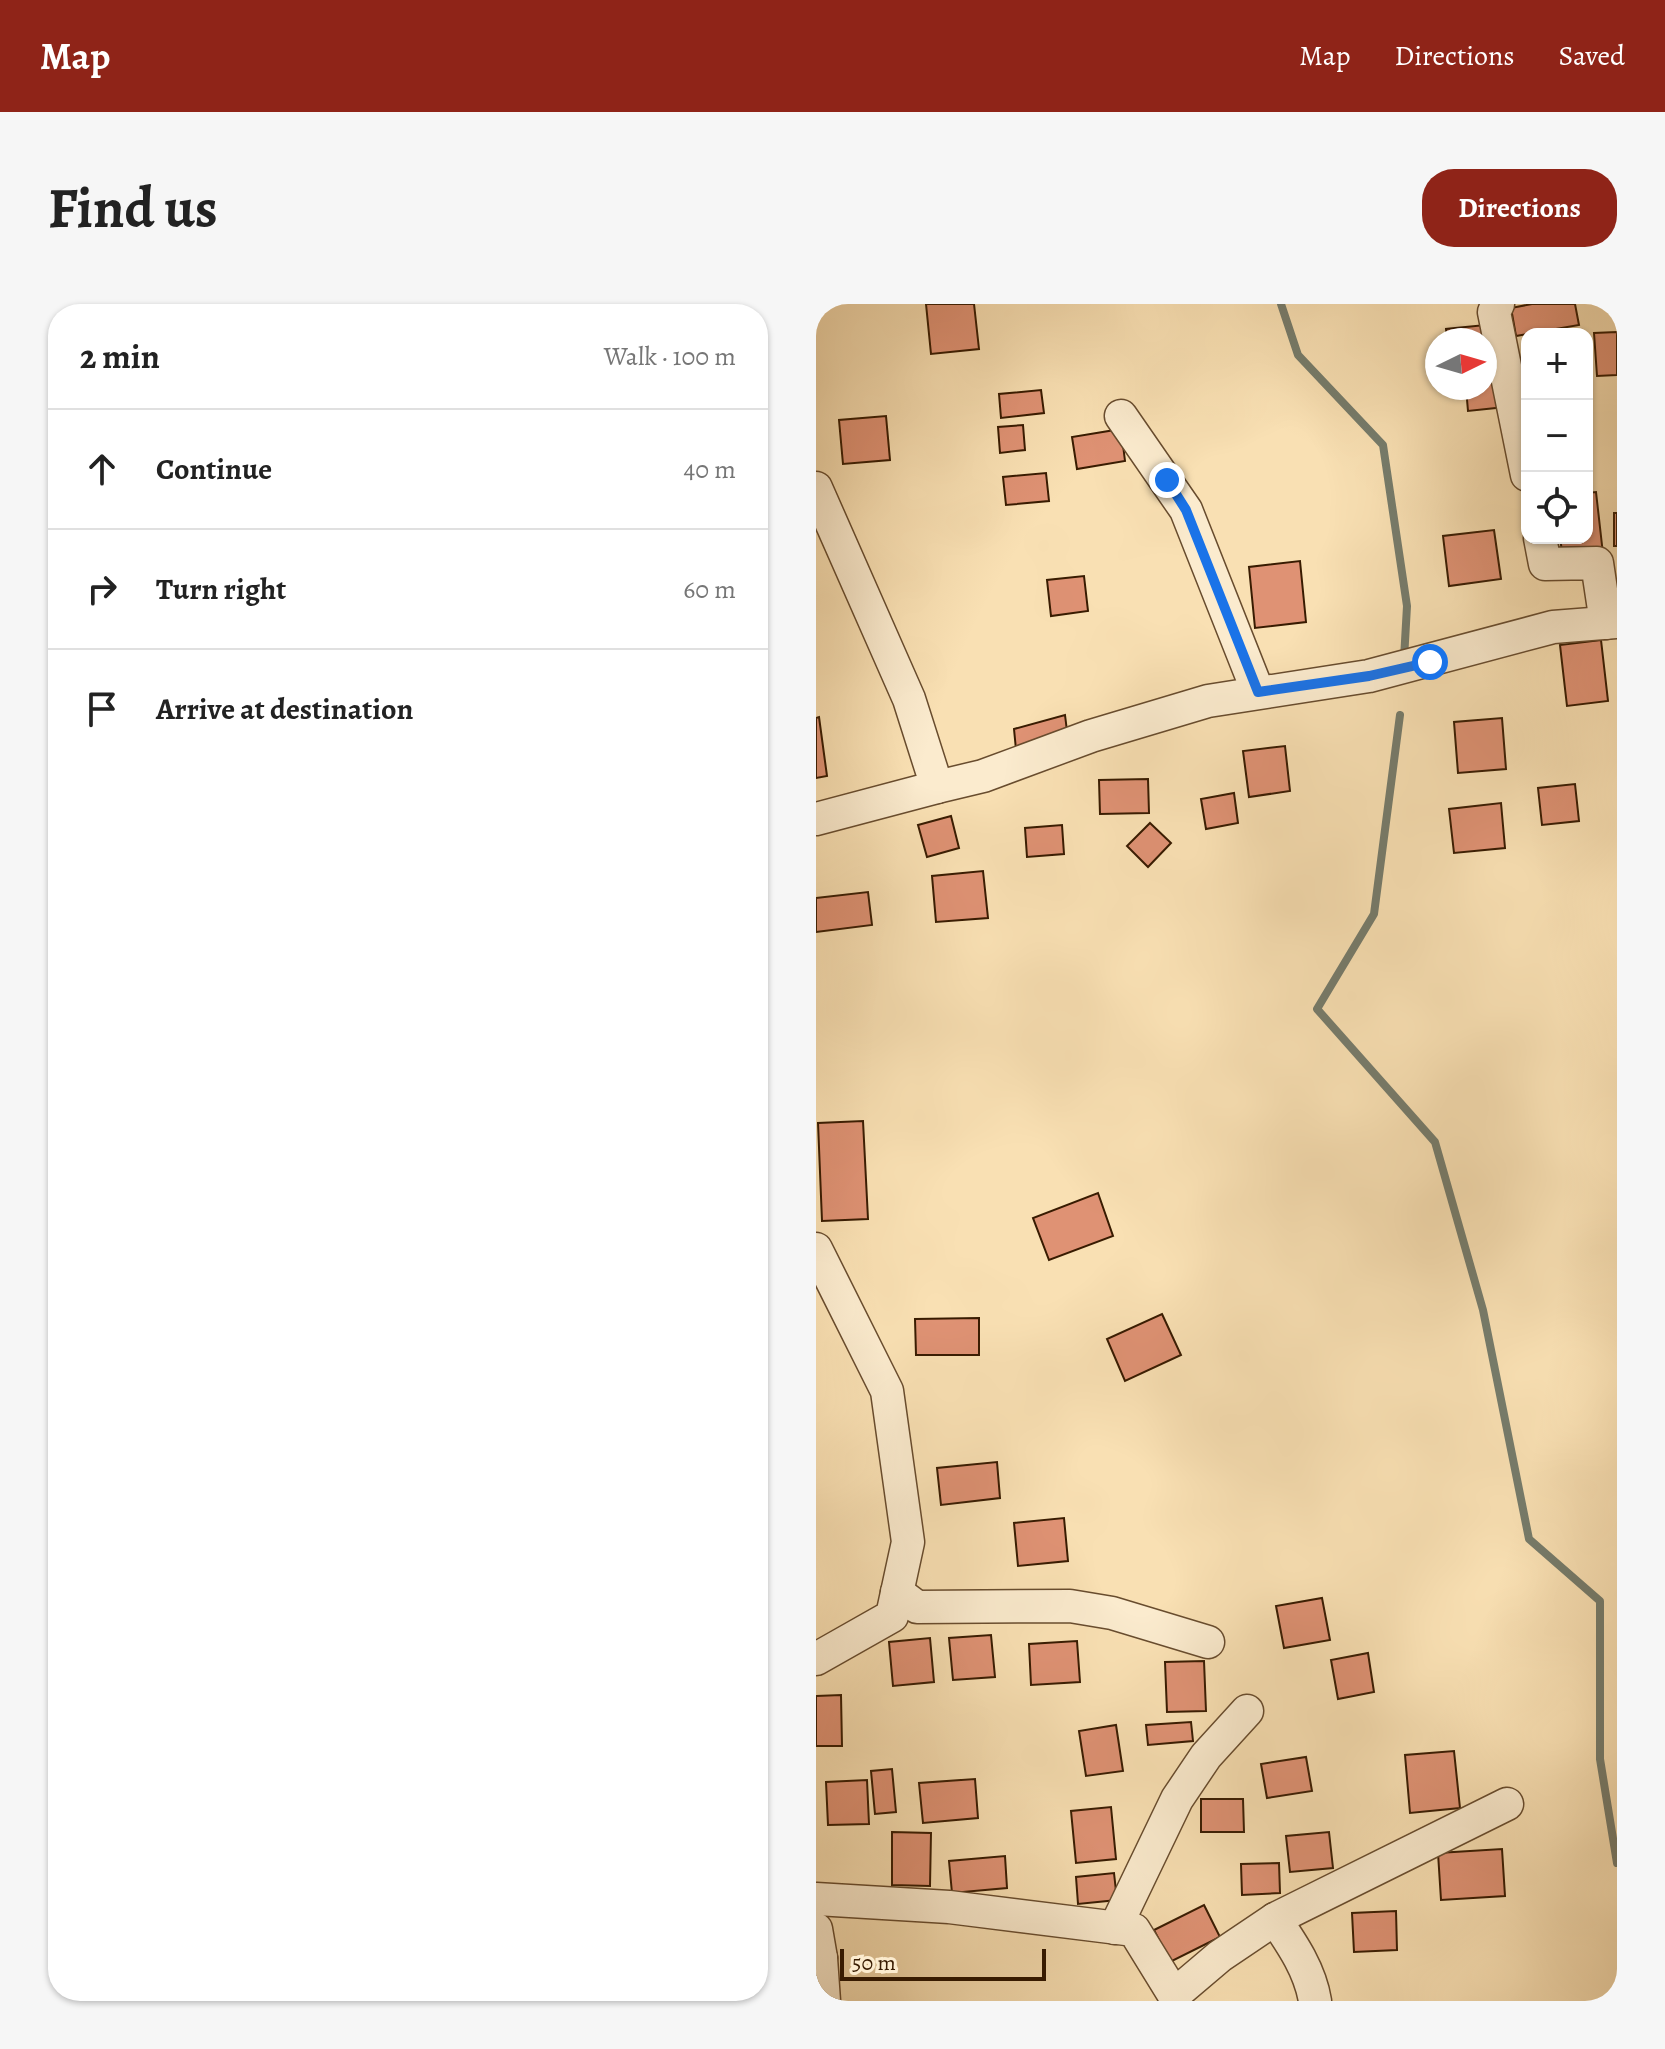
<!DOCTYPE html>
<html lang="en">
<head>
<meta charset="utf-8">
<style>
  :root { --surface:#fff; --page:#f6f6f6; --text:#222; --muted:#767676; --line:#e0e0e0; --accent:#8f2418 }
  body { margin:0; font-family:Alegreya,serif; background:var(--page); color:var(--text) }
  .controls { position:absolute; right:24px; top:24px; display:grid; overflow:hidden; border-radius:16px; box-shadow:0 2px 6px #0004 }
  .controls button { width:72px; height:72px; display:grid; place-items:center; padding:0; border:0; border-bottom:2px solid var(--line); background:var(--surface); color:var(--text); font:40px sans-serif }
  .compass { position:absolute; left:609px; top:24px; width:72px; height:72px; border-radius:50%; background:var(--surface); box-shadow:0 2px 6px #0004; rotate:85deg }
  .scale { position:absolute; left:24px; bottom:20px; width:206px; box-sizing:border-box; padding-left:8px; border:4px solid #381b01; border-top:0; font-size:22px; line-height:28px; white-space:nowrap; color:#381b01; -webkit-text-stroke:6px #fbebce; paint-order:stroke }
  .stop { position:absolute; width:24px; height:24px; margin:-18px; border:6px solid #1a73e8; border-radius:50%; background:#fff }
  .stop.end { background:#1a73e8; border-color:#fff; box-shadow:0 2px 8px #0008 }
  .list { margin:0; padding:0; list-style:none }
  h2 { display:flex; justify-content:space-between; align-items:center; height:104px; margin:0; padding:0 32px; font-size:34px }
  h2 small { font-size:26px; font-weight:400; color:var(--muted) }
  .list li { display:grid; grid-template-columns:52px 1fr auto; gap:24px; align-items:center; box-sizing:border-box; height:120px; padding:0 32px; border-top:2px solid var(--line) }
  .list b { display:block; font-size:30px; white-space:nowrap }
  .list em { font-size:26px; font-style:normal; color:var(--muted) }
  .icon { flex:none; width:44px; height:44px; fill:none; stroke:currentColor; stroke-width:2; stroke-linecap:round; stroke-linejoin:round }
  .map { position:relative; flex:none; width:801px; height:1697px; overflow:hidden; border-radius:32px }
  header { display:flex; align-items:center; gap:48px; box-sizing:border-box; height:112px; padding:0 40px; background:var(--accent); color:#fff }
  header strong { font-size:38px }
  nav { display:flex; gap:44px; margin-inline-start:auto; font-size:28px }
  .intro { display:flex; align-items:center; justify-content:space-between; box-sizing:border-box; height:192px; padding:0 48px }
  h1 { margin:0; font-size:56px }
  .button { padding:20px 36px; border-radius:32px; background:var(--accent); color:#fff; font-size:28px; font-weight:700 }
  main { display:flex; gap:48px; padding:0 48px }
  aside { flex:1; background:var(--surface); border-radius:32px; box-shadow:0 2px 6px #0004 }
  .map>svg:first-child { display:block }
  .lines { fill:none; stroke-linecap:round; stroke-linejoin:round }
  .stream { stroke:#767c6c; stroke-width:8 }
  .building { fill:#df9274; stroke:#381b01; stroke-width:2 }
  .minor-casing { stroke:#684c2e; stroke-width:35 }
  .minor { stroke:#fbebce; stroke-width:32 }
  .route { stroke:#1a73e8; stroke-width:10 }
</style>
</head>
<body>
<header>
<strong>Map</strong>
<nav><a>Map</a><a>Directions</a><a>Saved</a></nav>
</header>
<div class="intro"><h1>Find us</h1><a class="button">Directions</a></div>
<main>
<aside>
<h2>2 min<small>Walk · 100 m</small></h2>
<ul class="list">
<li><svg class="icon" aria-label="ahead" viewBox="0 0 24 24"><path d="M12 20V5M6 11l6-6 6 6"/></svg><div><b>Continue</b></div><em>40 m</em></li>
<li><svg class="icon" aria-label="right" viewBox="0 0 24 24"><path d="M7 20v-9h11M14 6l5 5-5 5"/></svg><div><b>Turn right</b></div><em>60 m</em></li>
<li><svg class="icon" aria-label="arrive" viewBox="0 0 24 24"><path d="M6 21V4h12l-3 4 3 4H6"/></svg><div><b>Arrive at destination</b></div></li>
</ul>
</aside>
<div class="map">
<svg width="801" height="1697" viewBox="0 0 801 1697">
  <rect width="100%" height="100%" fill="#f9e0b3"/>
  <filter id="stains"><feTurbulence type="fractalNoise" baseFrequency=".0025" numOctaves="4"/><feColorMatrix values="0 0 0 0 .2 0 0 0 0 .09 0 0 0 0 .02 0 0 0 .5 -.17"/></filter>
  <radialGradient id="worn" r=".72"><stop offset=".6" stop-color="#630" stop-opacity="0"/><stop offset="1" stop-color="#630" stop-opacity=".3"/></radialGradient>
  <g class="lines">
    <g class="stream">
      <path d="M465 0 482 51 567 141 591 302 588 355"/>
      <path d="M584 411 558 610 501 705 619 838 667 1006 713 1235 784 1297V1455L801 1559"/>
    </g>
  </g>
  <g class="building">
    <path d="M110 0H158L163 45 115 50Z"/>
    <path d="M716 0H759L763 21 700 32 695 4Z"/>
    <path d="M669 21 673 55 669 56V36H631L630 25Z"/>
    <path d="M801 28V71L781 72 778 29Z"/>
    <path d="M686 67 689 103 652 107 650 84H669V68Z"/>
    <path d="M225 86 228 109 185 114 183 90Z"/>
    <path d="M70 112 74 156 27 160 23 116Z"/>
    <path d="M207 121 209 146 184 149 182 123Z"/>
    <path d="M305 125 309 157 261 165 256 133Z"/>
    <path d="M230 169 233 197 190 201 187 173Z"/>
    <path d="M780 188 787 250 747 254 744 234H771V189Z"/>
    <rect x="798" y="209" width="3" height="33"/>
    <path d="M678 226 685 275 633 282 627 232Z"/>
    <path d="M484 257 490 318 439 324 433 263Z"/>
    <path d="M268 272 272 307 235 312 231 276Z"/>
    <path d="M785 336 792 397 751 402 744 341Z"/>
    <path d="M249 411 254 451 202 466 198 425Z"/>
    <path d="M3 413 11 472 0 474V414Z"/>
    <path d="M686 414 690 465 642 469 638 418Z"/>
    <path d="M469 442 474 487 433 493 427 447Z"/>
    <path d="M332 475 333 509 284 510 283 476Z"/>
    <path d="M759 480 763 517 726 521 722 484Z"/>
    <path d="M418 489 422 519 390 525 385 495Z"/>
    <path d="M685 499 689 544 638 549 633 505Z"/>
    <path d="M135 512 143 544 111 553 102 521Z"/>
    <path d="M334 519 355 539 332 563 311 542Z"/>
    <path d="M246 521 248 550 211 553 209 524Z"/>
    <path d="M167 567 172 614 120 618 116 572Z"/>
    <path d="M52 588 56 621 0 628V594Z"/>
    <path d="M47 817 52 915 6 917 2 819Z"/>
    <path d="M282 889 297 932 233 956 217 914Z"/>
    <path d="M346 1010 365 1051 309 1077 291 1035Z"/>
    <path d="M163 1014V1051H100L99 1015Z"/>
    <path d="M181 1158 184 1194 125 1201 121 1164Z"/>
    <path d="M248 1214 252 1257 202 1262 198 1219Z"/>
    <path d="M506 1294 514 1336 468 1344 460 1302Z"/>
    <path d="M175 1331 179 1373 137 1376 133 1334Z"/>
    <path d="M114 1334 118 1378 77 1382 73 1338Z"/>
    <path d="M261 1337 264 1378 215 1381 213 1340Z"/>
    <path d="M552 1349 558 1388 522 1395 515 1356Z"/>
    <path d="M388 1357 390 1407 351 1408 349 1358Z"/>
    <path d="M25 1391 26 1442H0V1392Z"/>
    <path d="M375 1418 377 1437 332 1441 330 1421Z"/>
    <path d="M300 1421 307 1467 270 1472 263 1427Z"/>
    <path d="M638 1447 644 1504 594 1509 589 1451Z"/>
    <path d="M490 1453 496 1487 451 1494 445 1460Z"/>
    <path d="M76 1465 80 1508 59 1510 55 1467Z"/>
    <path d="M159 1475 162 1514 107 1519 103 1479Z"/>
    <path d="M51 1476 53 1520 12 1521 10 1478Z"/>
    <path d="M385 1495H427L428 1528H385Z"/>
    <path d="M295 1503 300 1555 260 1559 255 1507Z"/>
    <path d="M76 1528 115 1529 114 1582 76 1581Z"/>
    <path d="M513 1528 517 1564 474 1568 470 1532Z"/>
    <path d="M686 1545 689 1592 625 1596 622 1549Z"/>
    <path d="M189 1552 191 1584 136 1589 133 1557Z"/>
    <path d="M463 1559 464 1589 426 1591 425 1560Z"/>
    <path d="M298 1569 301 1596 262 1600 260 1573Z"/>
    <path d="M388 1601 404 1633 354 1658 338 1626Z"/>
    <path d="M580 1607 581 1646 538 1648 536 1609Z"/>
  </g>
  <g class="lines">
    <defs>
      <g id="minor">
        <path d="M682 0 678 8 711 171"/>
        <path d="M305 112 370 206 442 388"/>
        <path d="M0 184 93 395 121 483 0 515"/>
        <path d="M724 234 729 260 781 259 790 319"/>
        <path d="M121 483 167 472 275 432 392 397 553 372 737 323 801 318"/>
        <path d="M0 945 71 1087 92 1238 76 1312 0 1355"/>
        <path d="M81 1288 101 1303 254 1302 296 1309 392 1338"/>
        <path d="M0 1595 133 1603 318 1626 358 1691 404 1652 459 1615C476 1640 494 1666 499 1697"/>
        <path d="M459 1615 691 1500"/>
        <path d="M299 1624 361 1495 390 1452 431 1407"/>
        <path d="M0 1625 5 1654 0 1655"/>
        <path d="M5 1654 8 1697"/>
      </g>
    </defs>
    <use href="#minor" class="minor-casing"/>
    <use href="#minor" class="minor"/>
  </g>
  <g class="lines">
    <path class="route" d="M351 176 370 206 442 388 553 372 614 358"/>
  </g>
  <rect width="100%" height="100%" filter="url(#stains)"/>
  <rect width="100%" height="100%" fill="url(#worn)"/>
</svg>
<div class="controls">
<button>+</button>
<button>−</button>
<button><svg class="icon" aria-label="locate" viewBox="0 0 24 24"><circle cx="12" cy="12" r="6"/><path d="M12 2v4M12 18v4M2 12h4M18 12h4"/></svg></button>
</div>
<svg class="compass" viewBox="-18 -18 36 36"><path d="M0-13l5 13h-10z" fill="#e53935"/><path d="M0 13l5-13h-10z" fill="#767676"/></svg>
<div class="scale">50 m</div>
<div class="stop" style="left:614px;top:358px"></div>
<div class="stop end" style="left:351px;top:176px"></div>
</div>
</main>
</body>
</html>
